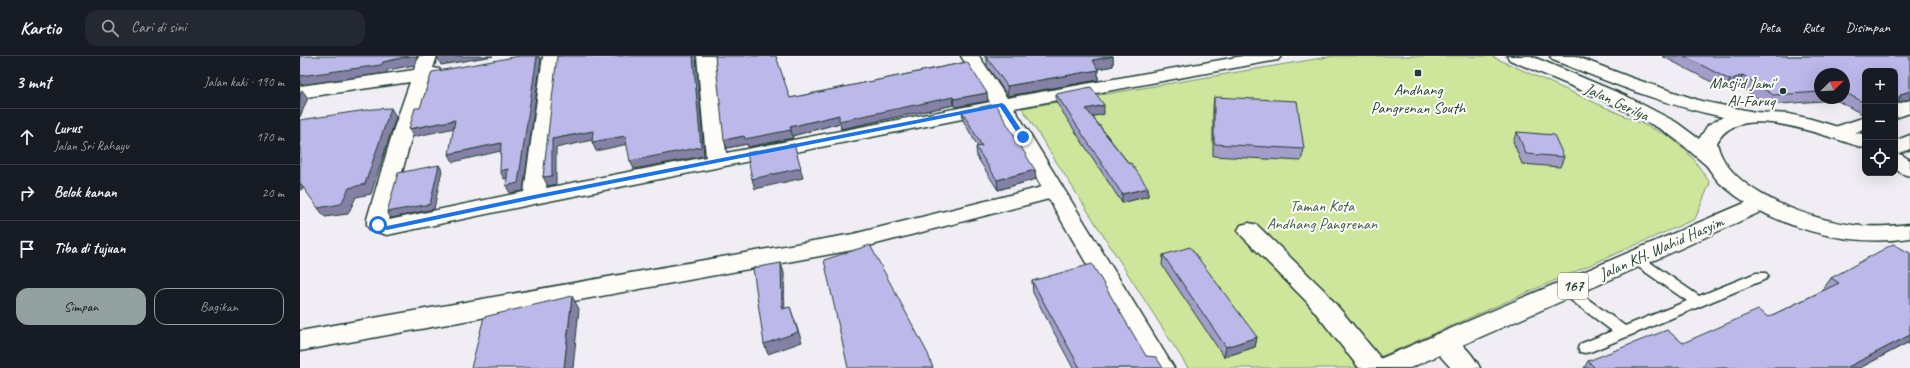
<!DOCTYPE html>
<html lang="id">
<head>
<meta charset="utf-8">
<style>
  :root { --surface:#171b24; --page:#242831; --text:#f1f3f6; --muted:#9ea1a6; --line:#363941; --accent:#92a19f }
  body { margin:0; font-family:Caveat,sans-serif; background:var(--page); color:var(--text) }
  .controls { position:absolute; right:12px; top:12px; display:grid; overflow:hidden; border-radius:8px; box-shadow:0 4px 16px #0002 }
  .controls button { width:36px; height:36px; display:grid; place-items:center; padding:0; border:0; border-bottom:1px solid var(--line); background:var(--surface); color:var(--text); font:20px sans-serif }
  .compass { position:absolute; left:1514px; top:12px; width:36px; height:36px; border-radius:50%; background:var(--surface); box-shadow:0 4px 16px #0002; rotate:66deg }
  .stop { position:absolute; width:12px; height:12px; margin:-9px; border:3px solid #1a73e8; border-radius:50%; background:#fff }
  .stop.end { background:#1a73e8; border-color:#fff; box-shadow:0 1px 4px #0008 }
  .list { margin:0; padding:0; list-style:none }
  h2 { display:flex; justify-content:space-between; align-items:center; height:52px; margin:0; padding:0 16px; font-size:17px }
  h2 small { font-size:13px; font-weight:400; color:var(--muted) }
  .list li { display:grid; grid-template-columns:26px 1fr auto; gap:12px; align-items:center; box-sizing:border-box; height:56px; padding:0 16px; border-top:1px solid var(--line) }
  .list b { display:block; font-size:15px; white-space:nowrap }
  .list p { margin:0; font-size:13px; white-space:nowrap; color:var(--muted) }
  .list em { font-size:13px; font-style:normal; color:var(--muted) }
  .actions { display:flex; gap:8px; padding:12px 16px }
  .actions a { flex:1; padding:9px 0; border:1px solid var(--accent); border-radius:12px; text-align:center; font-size:14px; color:var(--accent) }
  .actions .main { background:var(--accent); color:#111 }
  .icon { flex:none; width:22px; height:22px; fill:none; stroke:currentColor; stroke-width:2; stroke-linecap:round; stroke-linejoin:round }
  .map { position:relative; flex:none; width:1610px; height:312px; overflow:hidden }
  header { display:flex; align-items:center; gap:24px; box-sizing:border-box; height:56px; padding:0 20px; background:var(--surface); border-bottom:1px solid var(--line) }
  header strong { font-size:19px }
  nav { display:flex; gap:22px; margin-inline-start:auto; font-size:14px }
  .search { width:280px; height:36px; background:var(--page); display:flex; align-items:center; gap:10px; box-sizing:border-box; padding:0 14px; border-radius:12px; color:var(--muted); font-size:15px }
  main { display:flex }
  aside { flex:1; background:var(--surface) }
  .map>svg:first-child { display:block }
  .green { fill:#cee69c; stroke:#769268 }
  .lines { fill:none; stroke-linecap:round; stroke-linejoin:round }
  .service-casing { stroke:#1f3d34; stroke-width:3 }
  .minor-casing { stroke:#1f3d34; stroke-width:3 }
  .tertiary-casing { stroke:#1f3d34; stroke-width:3 }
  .primary-casing { stroke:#1f3d34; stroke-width:3 }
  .trunk-casing { stroke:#1f3d34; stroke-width:3 }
  .service { fill:#fdfcf7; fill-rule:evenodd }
  .minor { fill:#fdfcf7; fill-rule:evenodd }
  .tertiary { fill:#fdfcf7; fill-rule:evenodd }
  .primary { fill:#fdfcf7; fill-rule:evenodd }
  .trunk { fill:#fdfcf7; fill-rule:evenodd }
  .wall { fill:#a39ec9; stroke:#1f3d34; fill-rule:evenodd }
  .shaded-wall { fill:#8481a4; stroke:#1f3d34 }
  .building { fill:#bdb8ea; stroke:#1f3d34 }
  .route { fill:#1a73e8 }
  .poi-dot { fill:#1f3d34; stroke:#fdfcf7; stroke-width:1.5 }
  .labels { text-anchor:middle; stroke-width:4; stroke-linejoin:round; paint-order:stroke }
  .shield { fill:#fdfcf7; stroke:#62766e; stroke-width:1 }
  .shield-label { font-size:15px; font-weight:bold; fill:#1f3d34 }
  .poi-label { font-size:16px; fill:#1f3d34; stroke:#fdfcf7; text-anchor:end }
  .street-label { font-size:16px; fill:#1f3d34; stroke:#fdfcf7 }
  .park-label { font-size:16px; fill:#425f49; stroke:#fdfcf7 }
</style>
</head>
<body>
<header>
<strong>Kartio</strong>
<div class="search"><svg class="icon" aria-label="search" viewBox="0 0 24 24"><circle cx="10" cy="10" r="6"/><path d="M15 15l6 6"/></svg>Cari di sini</div>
<nav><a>Peta</a><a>Rute</a><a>Disimpan</a></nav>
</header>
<main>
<aside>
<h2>3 mnt<small>Jalan kaki · 190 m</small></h2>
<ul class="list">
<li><svg class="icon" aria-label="ahead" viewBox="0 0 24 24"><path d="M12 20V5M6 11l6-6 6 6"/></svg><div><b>Lurus</b><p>Jalan Sri Rahayu</p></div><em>170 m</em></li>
<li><svg class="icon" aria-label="right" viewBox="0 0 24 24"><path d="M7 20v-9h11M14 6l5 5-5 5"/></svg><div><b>Belok kanan</b></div><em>20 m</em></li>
<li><svg class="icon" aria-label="arrive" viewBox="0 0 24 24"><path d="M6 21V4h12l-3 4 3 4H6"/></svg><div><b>Tiba di tujuan</b></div></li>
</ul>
<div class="actions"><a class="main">Simpan</a><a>Bagikan</a></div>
</aside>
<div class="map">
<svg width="1610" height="312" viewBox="0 0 1610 312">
  <rect width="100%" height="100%" fill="#f0eef4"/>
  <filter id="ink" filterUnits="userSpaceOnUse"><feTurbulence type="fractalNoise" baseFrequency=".025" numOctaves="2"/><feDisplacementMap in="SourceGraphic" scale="8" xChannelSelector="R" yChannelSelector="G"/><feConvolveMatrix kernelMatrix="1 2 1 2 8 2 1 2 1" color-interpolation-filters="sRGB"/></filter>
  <g filter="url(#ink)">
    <path class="green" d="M1034 0H1191L1369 80 1392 101 1410 127 1395 163 1055 312H888L722 52Z"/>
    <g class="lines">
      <defs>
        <path id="service" d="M1336 199 1341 200 1399 240 1456 217H1466L1468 220 1466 223 1290 296 1285 297 1280 296 1278 292 1280 288 1312 275 1260 236 1258 233 1260 230 1265 228 1270 230 1325 270 1387 245 1331 206 1330 203 1331 200Z"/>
        <g id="minor">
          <path d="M119 0H137L133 12 139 13 142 17 139 21 129 23 114 72 89 164 224 136 243 0H261L246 132 406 101 397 0H415L426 97 690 46 661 0H679L707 42 943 0H981L978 4 972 5 714 52 874 312H847L749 143 553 194 0 295V275L553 178 742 131 697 56 234 148 87 179 70 174 67 169V163L94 72 110 26 0 42V30L114 14Z"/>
          <path d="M949 167 957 169 1024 234 1083 305 1087 312H1059L1007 246 941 179 938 174 941 169Z"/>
          <path d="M1143 276C1158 281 1173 298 1180 312H1151L1134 293 1130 286 1134 279Z"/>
        </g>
        <g id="tertiary">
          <path d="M1610 44V57L1595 62V49Z"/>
          <path d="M1565 61V73L1539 82 1532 80 1529 76 1532 72Z"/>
          <path d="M1610 79V93L1595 99V85Z"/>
        </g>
        <path id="primary" d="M1461 140 1469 142 1472 147 1469 152 1373 196 1110 312H1071L1075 305Z"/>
        <g id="trunk">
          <path d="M1207 0H1231L1326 40 1376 66 1399 83 1408 69 1423 61C1364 49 1309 26 1253 4L1250 0H1275L1332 22 1401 45 1455 56 1489 58 1511 63 1565 79V92C1531 83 1438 42 1417 87 1427 137 1516 166 1561 170 1578 171 1593 170 1610 168V182C1545 192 1471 171 1421 128 1415 123 1411 115 1406 109 1395 100 1383 88 1371 80 1361 72 1348 67 1337 61 1296 39 1252 22 1210 4Z"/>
          <path d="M1595 97 1602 99 1610 104V120L1603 118 1595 113Z"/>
        </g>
      </defs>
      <use href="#service" class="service-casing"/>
      <use href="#minor" class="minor-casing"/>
      <use href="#tertiary" class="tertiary-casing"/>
      <use href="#primary" class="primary-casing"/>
      <use href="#trunk" class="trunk-casing"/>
      <use href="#service" class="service"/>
      <use href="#minor" class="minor"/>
      <use href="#tertiary" class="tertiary"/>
      <use href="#primary" class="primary"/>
      <use href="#trunk" class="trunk"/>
    </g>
    <g class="wall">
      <path d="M684 0H813V10L797 13 798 14V24L708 40 687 10V4Z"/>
      <path d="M1362 0H1610V43L1597 47 1595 49V15H1565V57L1562 58 1536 44 1467 49 1438 29 1425 33ZM1520 18H1544V42H1520Z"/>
      <path d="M667 6 688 45 655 51 654 49 541 73 540 67 492 80 493 82 448 91 447 88 427 92 490 42Z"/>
      <path d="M756 38 804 58 792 60 848 132V140L822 147 756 46Z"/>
      <path d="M914 41 1004 93 1001 105 913 100V52Z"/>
      <path d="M662 55 735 114 736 123 698 134 677 101 676 91H678L663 64Z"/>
      <path d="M1217 76 1264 101 1260 111 1222 108 1213 85Z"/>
      <path d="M1610 197V289L1607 287 1560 312H1284L1288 305 1383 287 1468 261 1522 235 1531 222Z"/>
      <path d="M863 199 957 281 955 291 924 301 862 209Z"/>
      <path d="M732 225 846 300 863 312H773L733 237Z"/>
    </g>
    <g class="shaded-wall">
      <path d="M110 0H117L115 9 88 14 86 17 0 29V20L83 6Z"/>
      <path d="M142 0H193L141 9 137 1Z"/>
      <path d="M237 0H239L241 4 223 135 210 137 206 130Z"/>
      <path d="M393 0H396L404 100 334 113 330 105Z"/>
      <path d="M813 0V10L793 14V4Z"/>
      <path d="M798 14V24L708 40 707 30Z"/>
      <path d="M1443 19 1438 29 1425 33 1430 24Z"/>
      <path d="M2 34 8 42 0 61V39Z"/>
      <path d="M1610 35V43L1597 47 1600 42 1601 38Z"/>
      <path d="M687 37 688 45 655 51 654 43Z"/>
      <path d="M653 41 654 49 541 73 540 67 492 80 490 71 539 59Z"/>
      <path d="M804 49V58L786 62V53Z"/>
      <path d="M91 52 96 61 71 138 56 141 48 158 25 161 18 152Z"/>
      <path d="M1565 54V57L1562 58Z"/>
      <path d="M155 64 159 71 113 81 109 73Z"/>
      <path d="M491 74 493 82 448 91 447 88 427 92 424 84 444 80Z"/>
      <path d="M293 75 297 83 256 92V128L248 130 243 121 252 83Z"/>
      <path d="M325 80 328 88 296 95 292 86Z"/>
      <path d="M201 87 205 94 153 106 149 98Z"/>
      <path d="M494 88 503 122 455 133 452 123Z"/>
      <path d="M139 109 142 114 134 153 91 162 87 156Z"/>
      <path d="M208 113 212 121 204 123 200 115Z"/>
      <path d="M735 114 736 123 698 134 697 124Z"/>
      <path d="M0 127 4 132 0 134Z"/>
      <path d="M848 132V140L822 147V138Z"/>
      <path d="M481 207 484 217 485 263 482 253Z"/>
      <path d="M272 240 279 253 273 312H264Z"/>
      <path d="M490 251 502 286 468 298 464 288Z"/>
      <path d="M1610 279V284L1607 287 1560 312H1546Z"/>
      <path d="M957 281 955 291 924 301 926 291Z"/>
    </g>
    <g class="building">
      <path d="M0 0H110L83 6 81 9 0 20Z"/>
      <path d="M220 0H237L218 127 206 130 208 113 200 115 201 87 149 98 155 64 109 73 115 52H120L132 16Z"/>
      <path d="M257 0H393L401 91 330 105 325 80 292 86 293 75 252 83V120L243 121Z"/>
      <path d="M415 0H476L490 42 667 6 687 37 654 43 653 41 539 65V59L490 71 491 74 445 83 444 80 424 84Z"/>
      <path d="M686 0H813L793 4 798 14 707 30Z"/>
      <path d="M1384 0H1610V35L1601 38 1600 42 1598 40 1595 41V15H1565V47L1544 36V18H1520V36L1473 39 1443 19 1430 24Z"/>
      <path d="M791 31 804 49 786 53 829 108 831 107 848 132 822 138 756 38Z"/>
      <path d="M914 41 997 45 1004 93 914 88Z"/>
      <path d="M695 48 735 114 697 124 676 91 682 90 662 55Z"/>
      <path d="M91 52 65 128 49 132 41 148 18 152 0 127V64L73 53Z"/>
      <path d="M1217 76 1254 79 1264 101 1226 98Z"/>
      <path d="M494 88 501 112 452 123 447 97Z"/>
      <path d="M139 109 130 148 87 156 98 117Z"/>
      <path d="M1593 188 1610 197V279L1546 312H1295L1288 305 1367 274 1383 287 1458 254 1468 261 1539 227 1531 222Z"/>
      <path d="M570 189 628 298 633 312H548L524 204Z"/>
      <path d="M890 191 957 281 926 291 863 199Z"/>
      <path d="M481 207 482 253 490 251 498 276 464 288 453 212Z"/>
      <path d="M792 208 846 300 856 301 863 312H780L732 225Z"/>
      <path d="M272 240 264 312H171L184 261Z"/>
    </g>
  </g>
  <path class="route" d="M702 47 705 49 726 81 725 83H721L700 51 234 143 87 174 74 169 78 167 87 170 234 139Z"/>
  <g class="poi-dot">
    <rect x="1114" y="13" width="8" height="8" rx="2"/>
    <circle cx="1483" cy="35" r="4"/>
  </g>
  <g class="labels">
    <rect class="shield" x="1258" y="217" width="30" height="26" rx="3"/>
    <g class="shield-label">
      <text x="1273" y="235">167</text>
    </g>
    <g class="poi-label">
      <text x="1475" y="32">Masjid Jami'<tspan x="1475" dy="18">Al-Faruq</tspan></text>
      <text x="1118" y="39" text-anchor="middle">Andhang<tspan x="1118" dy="18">Pangrenan South</tspan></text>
    </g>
    <g class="street-label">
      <text transform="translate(1317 45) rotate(25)" y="6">Jalan Gerilya</text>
      <text transform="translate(1361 191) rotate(-24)" y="6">Jalan KH. Wahid Hasyim</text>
    </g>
    <g class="park-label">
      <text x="1022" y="155">Taman Kota<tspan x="1022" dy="18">Andhang Pangrenan</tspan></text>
    </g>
  </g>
</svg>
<div class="controls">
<button>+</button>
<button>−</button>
<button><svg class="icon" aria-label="locate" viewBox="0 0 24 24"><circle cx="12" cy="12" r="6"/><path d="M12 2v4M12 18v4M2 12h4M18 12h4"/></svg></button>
</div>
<svg class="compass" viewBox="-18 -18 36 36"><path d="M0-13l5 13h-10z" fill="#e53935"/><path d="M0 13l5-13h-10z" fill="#9ea1a6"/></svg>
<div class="stop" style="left:78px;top:169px"></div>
<div class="stop end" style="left:723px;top:81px"></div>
</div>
</main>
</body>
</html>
